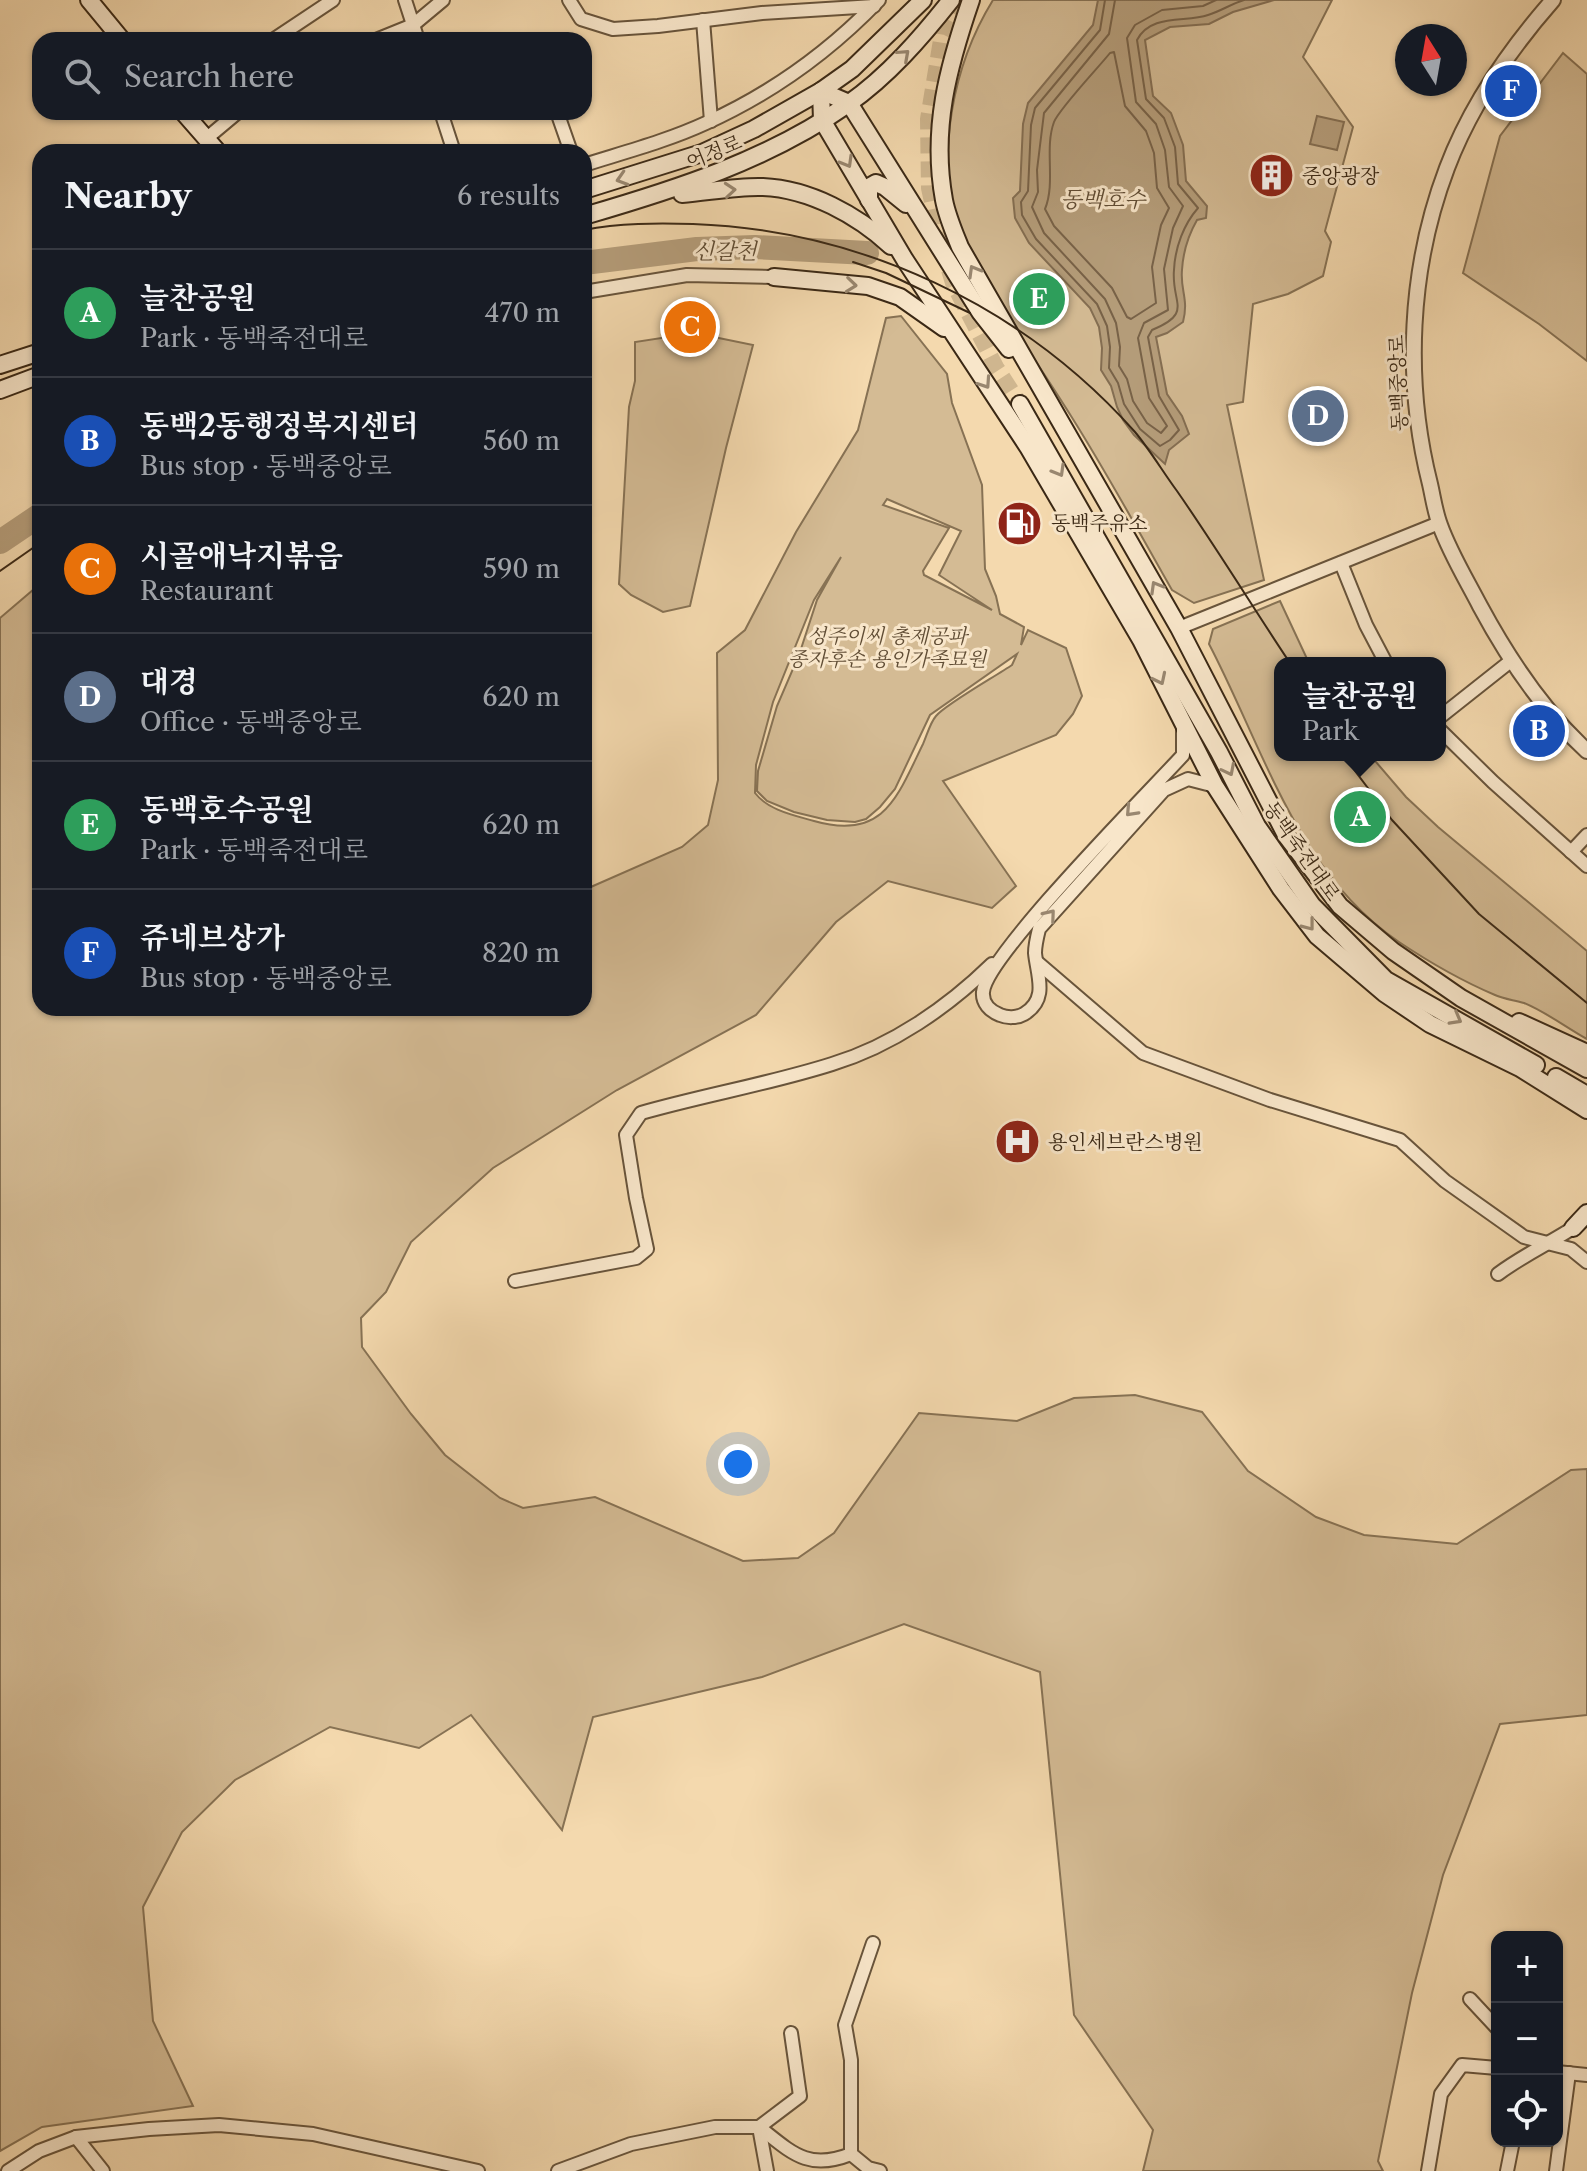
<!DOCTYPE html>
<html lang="en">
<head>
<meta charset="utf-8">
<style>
  :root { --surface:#171b24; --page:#242831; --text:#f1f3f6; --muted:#9ea1a6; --line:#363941; --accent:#1a73e8 }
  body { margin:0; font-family:"Libre Caslon Text","Noto Serif KR",serif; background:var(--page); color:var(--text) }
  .controls { position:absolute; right:24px; bottom:24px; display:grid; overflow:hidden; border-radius:16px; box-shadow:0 2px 6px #0004 }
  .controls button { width:72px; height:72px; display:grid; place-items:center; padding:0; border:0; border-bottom:2px solid var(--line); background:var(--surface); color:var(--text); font:40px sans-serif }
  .compass { position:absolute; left:1395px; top:24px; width:72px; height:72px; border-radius:50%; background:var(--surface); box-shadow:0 2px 6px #0004; rotate:349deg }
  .you { position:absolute; left:738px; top:1464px; width:28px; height:28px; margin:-20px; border:6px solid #fff; border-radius:50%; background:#1a73e8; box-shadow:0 0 0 12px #1a73e833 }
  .badge { display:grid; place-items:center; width:52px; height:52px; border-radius:50%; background:var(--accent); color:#fff; font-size:26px; font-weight:700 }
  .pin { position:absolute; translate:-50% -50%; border:4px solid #fff; box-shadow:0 2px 8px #0006 }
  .popup { position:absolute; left:1274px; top:657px; width:172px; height:104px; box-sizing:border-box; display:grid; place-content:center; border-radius:16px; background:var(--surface); filter:drop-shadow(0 2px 6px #0005); font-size:26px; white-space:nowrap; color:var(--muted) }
  .popup b { font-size:30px; color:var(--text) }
  .popup::after { content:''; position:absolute; left:50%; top:100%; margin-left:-16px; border:16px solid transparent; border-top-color:var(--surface) }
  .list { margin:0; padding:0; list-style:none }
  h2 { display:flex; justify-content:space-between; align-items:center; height:104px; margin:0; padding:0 32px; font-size:34px }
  h2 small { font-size:26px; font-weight:400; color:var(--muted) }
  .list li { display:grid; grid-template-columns:52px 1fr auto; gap:24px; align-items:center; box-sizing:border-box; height:128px; padding:0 32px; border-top:2px solid var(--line) }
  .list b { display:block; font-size:30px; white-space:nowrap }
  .list p { margin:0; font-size:26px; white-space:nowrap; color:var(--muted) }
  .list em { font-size:26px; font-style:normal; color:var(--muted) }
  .icon { flex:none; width:44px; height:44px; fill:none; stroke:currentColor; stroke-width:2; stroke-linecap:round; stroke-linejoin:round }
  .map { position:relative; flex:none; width:1587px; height:2171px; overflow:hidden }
  .search { position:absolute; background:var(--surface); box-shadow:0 2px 6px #0004; left:32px; top:32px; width:560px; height:88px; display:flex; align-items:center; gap:20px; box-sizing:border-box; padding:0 28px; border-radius:24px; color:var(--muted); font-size:30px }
  .panel { position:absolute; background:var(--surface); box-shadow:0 2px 6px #0004; left:32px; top:144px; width:560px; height:872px; border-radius:24px }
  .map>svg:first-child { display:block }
  .green { fill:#d4bb94; stroke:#877254; stroke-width:2; fill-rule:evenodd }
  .water { fill:#b59d7a; stroke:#846e52; stroke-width:2 }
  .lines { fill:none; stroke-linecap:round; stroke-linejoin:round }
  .shore { stroke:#786248; stroke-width:2 }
  .river { stroke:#b59d7a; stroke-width:24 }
  .secondary-tunnel { stroke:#cfb68f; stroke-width:16; stroke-dasharray:16 8; stroke-linecap:butt }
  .minor-casing { stroke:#68543b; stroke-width:16 }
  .tertiary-casing { stroke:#68543b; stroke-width:18 }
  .secondary-casing { stroke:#3a2815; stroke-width:20 }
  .minor { stroke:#f8e6ca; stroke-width:12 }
  .tertiary { stroke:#f8e6ca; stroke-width:14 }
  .secondary { stroke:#f8e6ca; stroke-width:16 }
  .tram { stroke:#3a2815; stroke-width:2 }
  .oneway { stroke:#998770 }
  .labels { text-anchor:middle; stroke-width:6; stroke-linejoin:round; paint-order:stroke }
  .street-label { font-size:20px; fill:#3a2815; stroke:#f8e6ca }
  .poi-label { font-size:20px; fill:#3a2815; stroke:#f8e6ca; text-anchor:start }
  .park-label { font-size:20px; font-style:italic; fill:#604d35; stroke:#f8e6ca }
  .water-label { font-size:22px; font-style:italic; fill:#5f4b33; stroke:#f8e6ca }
</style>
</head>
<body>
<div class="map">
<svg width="1587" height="2171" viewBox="0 0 1587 2171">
  <rect width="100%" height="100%" fill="#f4d9ae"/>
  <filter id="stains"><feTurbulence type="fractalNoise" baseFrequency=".0025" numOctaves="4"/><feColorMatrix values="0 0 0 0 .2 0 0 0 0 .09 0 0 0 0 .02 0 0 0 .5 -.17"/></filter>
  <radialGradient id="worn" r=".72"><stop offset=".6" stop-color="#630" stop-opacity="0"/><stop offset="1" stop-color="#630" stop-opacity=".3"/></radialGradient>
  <g class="green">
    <path d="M993 0H1332L1303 57 1353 127 1325 231 1331 242 1323 276 1288 294 1253 304 1243 402 1227 405 1264 580 1194 603 1172 590C1139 532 1107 473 1071 416 1039 365 1003 315 976 261 970 250 963 239 959 228 935 154 953 65 993 0Z"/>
    <path d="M1563 53 1587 74V361L1539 324 1463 273 1500 136Z"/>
    <path d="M901 316 947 374 952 403 982 485 985 569 996 596 1000 614 1024 627 1021 645 1028 630 1066 648 1082 696 1073 714 1056 735 943 781 1016 886 992 908 888 881 836 922 756 1015 617 1090 493 1168 411 1242 386 1292 361 1318 362 1347 411 1414 445 1455 500 1498 523 1508 595 1497 743 1561 798 1558 834 1533 919 1413 1017 1421 1074 1398 1135 1395 1202 1412 1248 1471 1316 1517 1364 1535 1457 1544 1571 1470 1587 1469V1715L1500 1724 1443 1875 1412 1993 1378 2161 1383 2171H1143L1153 2130 1074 2015 1040 1672 904 1624 762 1677 593 1717 562 1830 471 1715 419 1748 330 1727 235 1780 182 1832 143 1907 153 2021 193 2106 42 2127 0 2151V618L40 584V1008H584V890L682 847 708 825 718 780 717 653 745 630 796 532 858 430 886 318ZM887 499 961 531 939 575 992 610 924 575 923 571 949 528 883 505ZM841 557 817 600 799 655 777 706 758 771 757 791 767 801 794 812 827 820 855 822 866 819 880 807 895 789 930 715 1017 654 1012 665C996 676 946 704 936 716 930 723 927 735 923 744 897 797 884 841 814 821 793 815 768 810 755 793L756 765 773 702 814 600Z"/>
    <path d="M681 335 709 336 753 345 726 448 690 606 663 612 631 595 619 584 629 407 635 381V342Z"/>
    <path d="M1280 601 1309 663H1280V755H1370L1406 797 1438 827 1587 951V1039C1567 1028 1546 1012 1524 1003 1514 1000 1504 999 1495 995 1462 981 1429 962 1399 942 1297 873 1263 747 1209 644L1213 629Z"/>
  </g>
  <g class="water">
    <path d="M1098 0H1274L1233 12 1209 24 1170 27 1145 40 1153 96 1171 113 1183 145 1186 181 1207 206 1206 218 1197 220C1189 234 1183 253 1182 270 1180 290 1189 299 1183 322L1167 333 1156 337 1167 394 1182 416 1189 434 1169 450 1165 464 1134 435 1123 420 1117 407 1111 386 1101 370 1102 348 1099 327 1090 308 1029 243 1015 218 1013 198 1020 191 1023 124 1028 103 1093 25Z"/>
    <path d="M1317 116 1344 122 1337 150 1310 144Z"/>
  </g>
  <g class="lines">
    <g class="shore">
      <path d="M1105 0 1100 30 1035 108 1031 125 1028 191 1021 202 1022 215 1036 239 1097 304 1107 326 1110 347 1109 368 1118 383 1124 404 1140 429 1160 446 1170 440 1179 430 1159 396 1148 337 1152 330C1194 313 1171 303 1174 270 1175 247 1184 224 1198 208L1178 184 1175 147 1164 118 1146 99 1137 40C1151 13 1186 23 1208 15 1221 11 1231 4 1244 0"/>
      <path d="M1115 0 1109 34 1044 113 1037 170 1038 192 1032 207 1044 233 1105 299 1116 323 1120 347 1119 366 1127 379 1133 401 1147 423 1161 433 1167 426 1149 398 1138 338 1144 323 1168 310 1164 269 1173 228 1183 206 1169 187 1165 150 1156 124 1136 102 1127 38 1135 25 1162 10 1203 6 1216 0"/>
      <path d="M1114 52 1125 106 1146 131 1154 153 1157 188 1169 208 1161 225 1152 267 1156 303 1131 319 1127 317 1112 288 1054 226 1045 209C1056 182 1044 149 1054 122 1059 109 1098 68 1110 53Z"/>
    </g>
    <g class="river">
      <path d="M584 263 697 249 755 247 867 253"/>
      <path d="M0 542 40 515"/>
    </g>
    <g class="secondary-tunnel">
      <path d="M942 248 929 188 928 119 942 34 959 0"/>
      <path d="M949 270 953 283 996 367 1020 404"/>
    </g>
    <defs>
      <g id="minor">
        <path d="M405 0 418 40"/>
        <path d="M569 0 581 19 613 29 658 26 762 13 874 6"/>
        <path d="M703 20 711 121"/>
        <path d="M273 40 333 0"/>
        <path d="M376 40 413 25 443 0"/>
        <path d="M441 112 454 152"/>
        <path d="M557 112 571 152"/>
        <path d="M207 138 238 112"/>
        <path d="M584 165C625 152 667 141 706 123 770 94 830 51 879 0"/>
        <path d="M584 292 687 275 774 277"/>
        <path d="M1341 563 1366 625 1386 663"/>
        <path d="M1179 628 1439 523"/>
        <path d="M1440 717 1512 660"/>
        <path d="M1183 726V755C1150 791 986 956 983 992 982 1003 990 1011 1000 1015 1007 1018 1017 1018 1024 1014 1049 999 1037 975 1035 953 1035 945 1037 937 1039 929L1164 790 1188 779 1215 786"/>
        <path d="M1440 730 1493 782 1587 866"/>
        <path d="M1571 852 1587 835"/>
        <path d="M1037 962 1143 1053 1270 1100 1400 1140 1445 1181 1524 1237 1571 1249 1587 1262"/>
        <path d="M1498 1274C1522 1256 1548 1244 1573 1228"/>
        <path d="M515 1281 636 1258 647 1249 636 1198 626 1135 641 1113C704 1095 769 1084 832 1064 892 1046 948 1007 992 964"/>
        <path d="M1470 1999 1497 2028"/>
        <path d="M1557 2072 1587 2075"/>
        <path d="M759 2127C792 2153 808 2171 851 2154V2060L845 2025 873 1943"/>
        <path d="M759 2127 800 2096 791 2033"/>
        <path d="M759 2127 767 2171"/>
        <path d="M76 2137 103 2171"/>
        <path d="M851 2154 868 2168 880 2171"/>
        <path d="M8 2171 39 2151 76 2137 149 2129 219 2125 313 2134 478 2171"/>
        <path d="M558 2171 631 2144 715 2127H759"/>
        <path d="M1428 2171 1441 2094 1462 2065 1497 2068"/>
        <path d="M1507 2171 1513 2141"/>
        <path d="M1556 2171 1569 2073"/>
      </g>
      <path id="tertiary" d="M1553 0C1510 49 1470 107 1447 168 1409 268 1404 381 1430 484 1433 497 1435 512 1440 525 1450 553 1466 579 1480 606 1508 658 1543 711 1587 751"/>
      <g id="secondary">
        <path d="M89 0 122 40"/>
        <path d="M971 0C948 67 931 129 944 200 947 216 954 232 960 247L1179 628 1287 837 1340 906 1393 951 1461 998 1587 1069"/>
        <path d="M821 91 822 120 905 260 1028 447 1141 640 1215 786 1281 889 1317 936 1384 993 1430 1024 1520 1068 1587 1110"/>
        <path d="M821 91 849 103 980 312 1009 349"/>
        <path d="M183 112 218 152"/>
        <path d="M584 190 702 153 754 129 821 91 852 69 923 0"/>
        <path d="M682 194C708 192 737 186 763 187 810 189 857 215 891 246"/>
        <path d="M869 200V187L876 183 885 187 906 204"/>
        <path d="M584 216C677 189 768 160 848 104 888 76 921 38 951 0"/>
        <path d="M774 277 868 286 900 297 944 328"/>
        <path d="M0 365 40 352"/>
        <path d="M0 390 40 375"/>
        <path d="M1020 404 1219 752 1257 826 1312 905 1386 980 1536 1065"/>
        <path d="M1519 1022 1587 1053"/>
        <path d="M1556 1077 1587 1095"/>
        <path d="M1573 1228 1587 1213"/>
      </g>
    </defs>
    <use href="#minor" class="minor-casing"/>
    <use href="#tertiary" class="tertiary-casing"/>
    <use href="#secondary" class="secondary-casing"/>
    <use href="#minor" class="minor"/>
    <use href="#tertiary" class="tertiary"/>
    <use href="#secondary" class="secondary"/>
    <g class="tram">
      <path d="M584 230C620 223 656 223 693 224 861 230 1022 305 1135 432 1150 450 1163 472 1177 491 1216 547 1252 606 1290 663"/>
      <path d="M853 262 886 273 970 313"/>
      <path d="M0 571 40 543"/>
      <path d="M1343 755 1392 820 1479 914 1587 1003"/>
    </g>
  </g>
  <defs><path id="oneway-chevron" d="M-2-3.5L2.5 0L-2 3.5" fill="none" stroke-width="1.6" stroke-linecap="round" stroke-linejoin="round" transform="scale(2)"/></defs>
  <g class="oneway">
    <use href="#oneway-chevron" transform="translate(904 55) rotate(-42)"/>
    <use href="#oneway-chevron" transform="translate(847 162) rotate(60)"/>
    <use href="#oneway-chevron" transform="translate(622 179) rotate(163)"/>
    <use href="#oneway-chevron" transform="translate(730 190) rotate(-5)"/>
    <use href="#oneway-chevron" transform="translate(974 271) rotate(-120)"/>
    <use href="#oneway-chevron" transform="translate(851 285) rotate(6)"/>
    <use href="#oneway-chevron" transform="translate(985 383) rotate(56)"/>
    <use href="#oneway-chevron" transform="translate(1059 471) rotate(60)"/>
    <use href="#oneway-chevron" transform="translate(1156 587) rotate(-120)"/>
    <use href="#oneway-chevron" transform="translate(1160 679) rotate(64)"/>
    <use href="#oneway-chevron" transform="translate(1229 770) rotate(63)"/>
    <use href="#oneway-chevron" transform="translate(1131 811) rotate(133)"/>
    <use href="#oneway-chevron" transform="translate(1050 915) rotate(-50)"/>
    <use href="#oneway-chevron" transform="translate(1309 925) rotate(52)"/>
    <use href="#oneway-chevron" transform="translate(1456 1019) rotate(29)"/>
  </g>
  <defs>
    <symbol id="building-disc" viewBox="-11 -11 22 22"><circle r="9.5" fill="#8f2418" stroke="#f8e6ca"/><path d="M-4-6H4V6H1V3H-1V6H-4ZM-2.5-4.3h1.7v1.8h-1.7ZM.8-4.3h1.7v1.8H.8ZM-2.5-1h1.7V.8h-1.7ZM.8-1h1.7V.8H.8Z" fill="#fff"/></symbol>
    <symbol id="fuel-disc" viewBox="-11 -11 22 22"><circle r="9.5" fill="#8f2418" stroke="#f8e6ca"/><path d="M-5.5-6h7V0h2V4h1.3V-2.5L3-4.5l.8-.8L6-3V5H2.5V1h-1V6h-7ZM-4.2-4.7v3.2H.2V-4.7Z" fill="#fff"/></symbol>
    <symbol id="hospital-disc" viewBox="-11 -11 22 22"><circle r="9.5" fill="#8f2418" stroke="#f8e6ca"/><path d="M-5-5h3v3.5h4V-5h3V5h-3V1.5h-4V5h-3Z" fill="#fff"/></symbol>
  </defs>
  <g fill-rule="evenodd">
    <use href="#building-disc" x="1246" y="150" width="51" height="51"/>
    <use href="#fuel-disc" x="994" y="498" width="51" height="51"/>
    <use href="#hospital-disc" x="992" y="1116" width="51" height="51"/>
  </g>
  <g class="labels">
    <g class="street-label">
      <text transform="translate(714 152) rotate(-22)" y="7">어정로</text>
      <text transform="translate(1398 383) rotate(-92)" y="7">동백중앙로</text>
      <text transform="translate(1302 851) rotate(55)" y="7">동백죽전대로</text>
    </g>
    <g class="poi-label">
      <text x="1302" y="183">중앙광장</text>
      <text x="1051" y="530">동백주유소</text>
      <text x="1048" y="1149">용인세브란스병원</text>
    </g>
    <g class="park-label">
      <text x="887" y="643">성주이씨 총제공파<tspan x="887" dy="23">종자후손 용인가족묘원</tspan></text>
    </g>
    <g class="water-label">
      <text x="1103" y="207">동백호수</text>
      <text x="725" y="259">신갈천</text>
    </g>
  </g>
  <rect width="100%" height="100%" filter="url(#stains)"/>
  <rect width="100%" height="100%" fill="url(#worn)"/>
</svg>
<div class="controls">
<button>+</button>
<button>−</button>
<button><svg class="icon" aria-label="locate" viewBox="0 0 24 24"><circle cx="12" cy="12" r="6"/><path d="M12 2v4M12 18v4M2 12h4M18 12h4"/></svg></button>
</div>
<svg class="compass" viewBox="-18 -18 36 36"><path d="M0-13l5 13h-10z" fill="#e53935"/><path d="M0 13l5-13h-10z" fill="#9ea1a6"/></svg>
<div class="you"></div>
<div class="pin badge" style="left:1360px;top:817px;background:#2e9e5b">A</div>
<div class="popup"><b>늘찬공원</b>Park</div>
<div class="pin badge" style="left:1539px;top:731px;background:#1a4fb4">B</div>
<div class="pin badge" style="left:690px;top:327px;background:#e8710a">C</div>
<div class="pin badge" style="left:1318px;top:416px;background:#5c6f8a">D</div>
<div class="pin badge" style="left:1039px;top:299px;background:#2e9e5b">E</div>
<div class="pin badge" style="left:1511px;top:91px;background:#1a4fb4">F</div>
<div class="search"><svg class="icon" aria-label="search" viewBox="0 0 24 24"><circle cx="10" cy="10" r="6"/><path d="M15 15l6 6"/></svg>Search here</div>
<section class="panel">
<h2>Nearby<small>6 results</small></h2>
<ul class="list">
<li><span class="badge" style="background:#2e9e5b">A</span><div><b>늘찬공원</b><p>Park · 동백죽전대로</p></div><em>470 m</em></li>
<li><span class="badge" style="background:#1a4fb4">B</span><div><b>동백2동행정복지센터</b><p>Bus stop · 동백중앙로</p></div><em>560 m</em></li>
<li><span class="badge" style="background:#e8710a">C</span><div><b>시골애낙지볶음</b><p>Restaurant</p></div><em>590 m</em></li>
<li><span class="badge" style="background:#5c6f8a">D</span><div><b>대경</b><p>Office · 동백중앙로</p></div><em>620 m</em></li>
<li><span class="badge" style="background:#2e9e5b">E</span><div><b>동백호수공원</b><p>Park · 동백죽전대로</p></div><em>620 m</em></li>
<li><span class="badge" style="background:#1a4fb4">F</span><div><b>쥬네브상가</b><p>Bus stop · 동백중앙로</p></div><em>820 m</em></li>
</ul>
</section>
</div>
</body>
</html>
